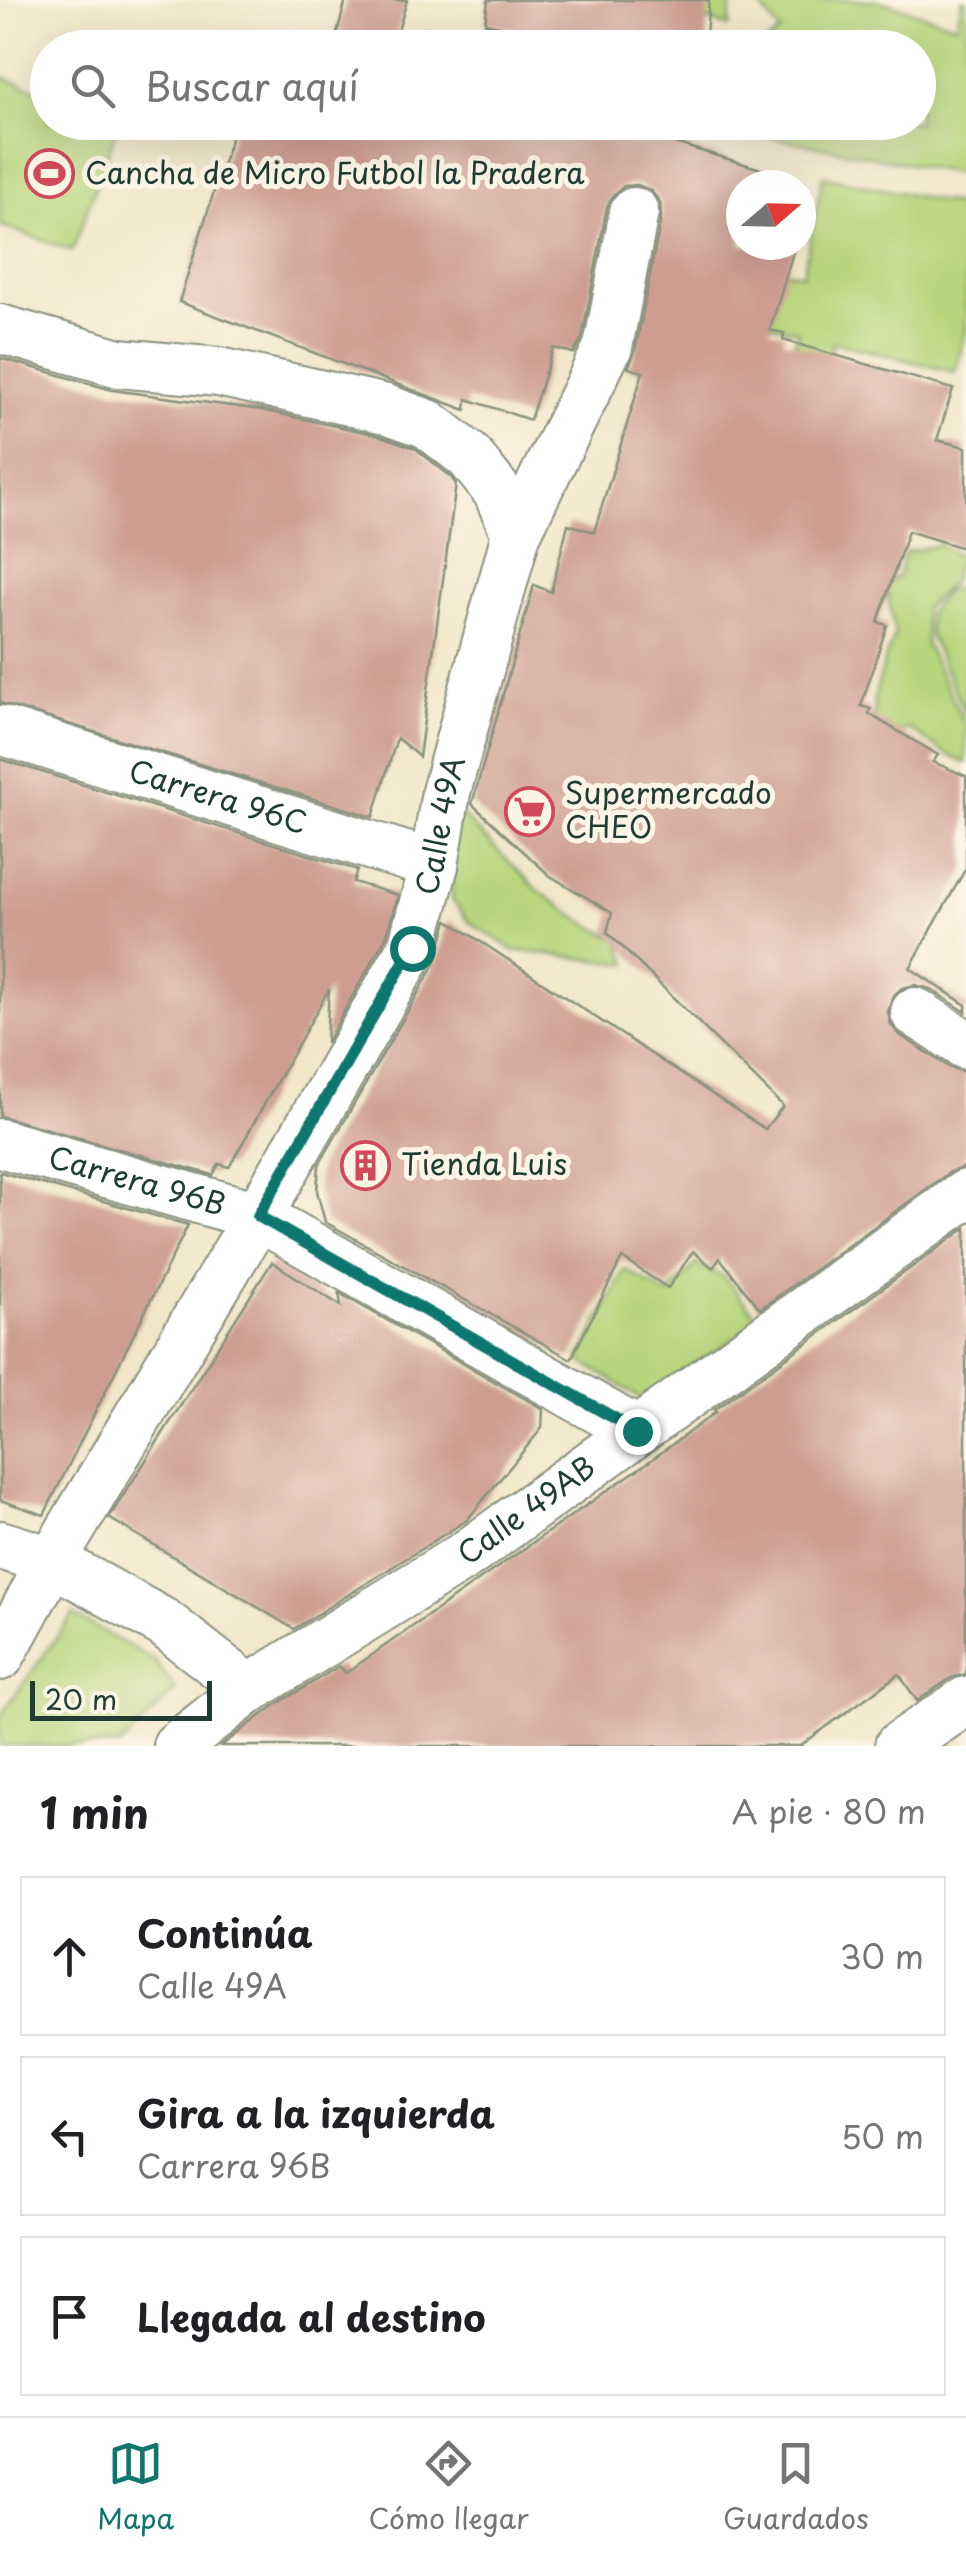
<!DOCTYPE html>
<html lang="es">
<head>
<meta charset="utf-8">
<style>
  :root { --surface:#fff; --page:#f6f6f6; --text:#202124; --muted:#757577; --line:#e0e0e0; --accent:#0f766e }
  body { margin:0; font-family:"Playpen Sans",sans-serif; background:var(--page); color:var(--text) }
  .compass { position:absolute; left:726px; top:170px; width:90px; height:90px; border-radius:50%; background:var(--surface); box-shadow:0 10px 40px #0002; rotate:70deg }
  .scale { position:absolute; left:30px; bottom:25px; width:182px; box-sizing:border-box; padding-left:10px; border:5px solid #1f3d34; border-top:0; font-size:28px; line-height:35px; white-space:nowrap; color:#1f3d34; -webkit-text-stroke:8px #fcf5e5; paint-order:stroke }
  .stop { position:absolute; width:30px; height:30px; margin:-22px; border:8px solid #0f766e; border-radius:50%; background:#fff }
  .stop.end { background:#0f766e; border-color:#fff; box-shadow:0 2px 10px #0008 }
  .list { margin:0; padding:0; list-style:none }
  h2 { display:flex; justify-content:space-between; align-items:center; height:130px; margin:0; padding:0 40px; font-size:42px }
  h2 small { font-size:32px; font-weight:400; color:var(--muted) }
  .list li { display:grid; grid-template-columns:65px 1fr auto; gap:30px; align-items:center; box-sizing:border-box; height:160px; margin:0 20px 20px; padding:0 20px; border:2px solid var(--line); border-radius:0px }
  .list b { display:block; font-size:38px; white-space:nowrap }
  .list p { margin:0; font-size:32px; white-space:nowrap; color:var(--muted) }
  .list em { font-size:32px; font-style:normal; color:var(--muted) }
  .icon { flex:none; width:55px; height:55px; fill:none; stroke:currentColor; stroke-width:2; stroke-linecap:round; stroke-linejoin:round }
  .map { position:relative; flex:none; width:966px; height:1746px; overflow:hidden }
  .search { position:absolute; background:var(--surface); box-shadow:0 10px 40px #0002; left:30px; right:30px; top:30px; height:110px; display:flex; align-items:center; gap:25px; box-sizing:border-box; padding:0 35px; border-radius:55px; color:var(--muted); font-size:38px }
  .sheet { height:670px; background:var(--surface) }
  nav { display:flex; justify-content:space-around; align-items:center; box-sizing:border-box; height:140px; border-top:2px solid var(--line); background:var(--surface); font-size:28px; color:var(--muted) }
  nav a { display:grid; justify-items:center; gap:5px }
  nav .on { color:var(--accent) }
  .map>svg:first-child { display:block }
  .green { fill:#b7d57b; stroke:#6b8958; stroke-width:2.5 }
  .building { fill:#ce9d92 }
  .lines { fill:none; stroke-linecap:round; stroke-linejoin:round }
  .minor-casing { stroke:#88927e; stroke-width:52 }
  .minor { stroke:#fff; stroke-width:48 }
  .route { stroke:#0f766e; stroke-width:12 }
  .labels { text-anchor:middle; stroke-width:10; stroke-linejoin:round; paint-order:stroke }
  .poi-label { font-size:30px; fill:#1f3d34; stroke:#fcf5e5; text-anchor:start }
  .street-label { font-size:30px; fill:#1f3d34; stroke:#fcf5e5 }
</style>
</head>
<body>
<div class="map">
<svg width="966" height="1746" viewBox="0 0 966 1746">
  <rect width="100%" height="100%" fill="#fcf5e5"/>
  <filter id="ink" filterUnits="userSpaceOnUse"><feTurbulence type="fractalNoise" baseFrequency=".01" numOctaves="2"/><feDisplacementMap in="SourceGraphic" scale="20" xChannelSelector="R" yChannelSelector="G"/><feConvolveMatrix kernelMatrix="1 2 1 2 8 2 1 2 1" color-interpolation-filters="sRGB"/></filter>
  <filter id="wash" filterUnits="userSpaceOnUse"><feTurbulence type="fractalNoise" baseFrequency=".0048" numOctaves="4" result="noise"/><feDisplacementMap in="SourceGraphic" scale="40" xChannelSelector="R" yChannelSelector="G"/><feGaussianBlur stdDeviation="2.25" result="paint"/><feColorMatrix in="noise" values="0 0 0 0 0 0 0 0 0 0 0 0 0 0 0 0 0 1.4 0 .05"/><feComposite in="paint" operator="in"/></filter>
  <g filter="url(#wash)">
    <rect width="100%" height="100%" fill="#f1e6c9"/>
    <g class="green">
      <path d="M657 0H732L729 27 656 5Z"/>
      <path d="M766 0H877L956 25 962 0H966V175L735 130 736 122H918V48L761 47 780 32 758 3Z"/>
      <path d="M0 76 47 94 48 122 119 123 72 251 0 225Z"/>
      <path d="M823 176 966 207V333L955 372 833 342 820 388 784 379 798 331 744 318 760 267 803 274Z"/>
      <path d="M939 545 960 557 951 583 924 608 926 645 966 726V763L948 755 909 729 876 737 874 699 885 659 895 635 886 584 898 577 905 552Z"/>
      <path d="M966 587V715L929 634V611L947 590Z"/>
      <path d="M459 813 539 891 579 919 619 941 628 964 513 950 468 921 452 899 451 861Z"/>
      <path d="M696 1264 724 1277 760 1320 644 1400 579 1360 625 1269 668 1295Z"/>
      <path d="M73 1615 154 1660 176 1690 120 1746H0V1716Z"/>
    </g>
    <g id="blocks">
      <g class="building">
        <path d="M346 0H407L393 48H333Z"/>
        <path d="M488 0H709L705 48H607L485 23Z"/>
        <path d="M236 122H605L804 182 801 188V185H741V245H795L770 330 784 333 783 340 953 389 937 440 966 447V549L908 531 878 622 887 625 861 706 871 709 869 714 938 755 933 762 966 776V868L910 968 966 1005V1012L930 989 915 985 902 988 893 996 888 1012 891 1025 900 1035 951 1068 966 1072V1167L950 1172 760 1309 720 1258 713 1268 693 1251 668 1288 622 1258 571 1359 325 1222 317 1191 319 1165 436 962 448 920 765 1129 783 1106 607 932 612 913 549 875 472 804 534 585 551 592 568 524 594 532 643 372 628 368 635 352 661 217 660 202 651 191 638 185 624 186 613 195 607 207 582 338 574 353 553 348 530 420 467 399 466 410 179 302Z"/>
        <path d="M0 358 112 390 261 410 378 435 415 448 450 476 456 484 419 757 397 738 373 817 0 703Z"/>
        <path d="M0 759 357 870 353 882 398 895 386 937 326 1043 329 989 229 1167 219 1164 213 1175 0 1116Z"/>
        <path d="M0 1172 188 1225 44 1515 0 1500Z"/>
        <path d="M966 1228V1674L951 1678 917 1701 899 1674 800 1746H221L274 1706 339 1666 346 1673 654 1458 716 1412 714 1410Z"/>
        <path d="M272 1262 341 1306 339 1293 543 1409 542 1428 467 1520 294 1629 109 1518Z"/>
      </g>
    </g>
  </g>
  <g filter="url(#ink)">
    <use href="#blocks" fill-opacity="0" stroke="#88927e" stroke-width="2.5"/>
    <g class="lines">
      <defs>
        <g id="minor">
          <path d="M0 329 119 363 219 372 386 409 428 424 469 456 497 491 516 534"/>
          <path id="s1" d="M0 730 434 865"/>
          <path d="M915 1012 966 1045"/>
          <path id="s2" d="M0 1143 258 1216 637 1431"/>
          <path d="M0 1545 52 1561 164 1623 249 1689"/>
          <path id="s3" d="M0 1656 52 1561 258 1216 412 948 434 865 446 792 516 534 608 347 634 212"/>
          <path id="s4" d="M177 1746 249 1689 466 1555 966 1194"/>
          <path d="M899 1746 966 1701"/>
        </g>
      </defs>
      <use href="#minor" class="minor-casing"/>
      <use href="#minor" class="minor"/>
    </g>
  </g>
  <g class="lines" filter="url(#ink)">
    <path class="route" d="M412 948 258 1216 637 1431"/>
  </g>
  <defs>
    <symbol id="stadium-ring" viewBox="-11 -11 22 22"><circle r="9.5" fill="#fcf5e5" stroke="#d1495b" stroke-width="1.5"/><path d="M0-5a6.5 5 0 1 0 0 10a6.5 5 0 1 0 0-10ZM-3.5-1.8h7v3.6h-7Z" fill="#d1495b"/></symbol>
    <symbol id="supermarket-ring" viewBox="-11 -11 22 22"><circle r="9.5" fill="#fcf5e5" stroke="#d1495b" stroke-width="1.5"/><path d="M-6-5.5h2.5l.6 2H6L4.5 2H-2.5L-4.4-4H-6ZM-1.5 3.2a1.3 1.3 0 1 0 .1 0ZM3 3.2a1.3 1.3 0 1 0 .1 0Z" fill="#d1495b"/></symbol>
    <symbol id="building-ring" viewBox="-11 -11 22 22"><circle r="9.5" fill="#fcf5e5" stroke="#d1495b" stroke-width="1.5"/><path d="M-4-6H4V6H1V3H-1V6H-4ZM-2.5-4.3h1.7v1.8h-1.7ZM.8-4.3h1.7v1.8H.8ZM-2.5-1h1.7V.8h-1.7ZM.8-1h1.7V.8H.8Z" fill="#d1495b"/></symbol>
  </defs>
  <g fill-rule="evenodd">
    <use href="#stadium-ring" x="22" y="146" width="55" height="55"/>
    <use href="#supermarket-ring" x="502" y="784" width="55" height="55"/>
    <use href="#building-ring" x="338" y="1138" width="55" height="55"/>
  </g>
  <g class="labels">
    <g class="poi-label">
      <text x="85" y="184">Cancha de Micro Futbol la Pradera</text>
      <text x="565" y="804">Supermercado<tspan x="565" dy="34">CHEO</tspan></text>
      <text x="401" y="1175">Tienda Luis</text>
    </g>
    <g class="street-label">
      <text dy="10" stroke="none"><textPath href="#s1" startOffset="228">Carrera 96C</textPath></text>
      <text dy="10" stroke="none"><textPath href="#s3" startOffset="945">Calle 49A</textPath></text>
      <text dy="10" stroke="none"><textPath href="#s2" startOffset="142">Carrera 96B</textPath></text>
      <text dy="10" stroke="none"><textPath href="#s4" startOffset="422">Calle 49AB</textPath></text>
    </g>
  </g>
</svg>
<svg class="compass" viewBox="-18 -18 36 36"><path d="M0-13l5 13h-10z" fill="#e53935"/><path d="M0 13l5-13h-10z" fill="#757577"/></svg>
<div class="scale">20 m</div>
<div class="stop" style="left:412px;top:948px"></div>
<div class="stop end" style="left:637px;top:1431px"></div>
<div class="search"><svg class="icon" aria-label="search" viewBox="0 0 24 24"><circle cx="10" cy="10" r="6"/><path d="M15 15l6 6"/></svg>Buscar aquí</div>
</div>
<section class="sheet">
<h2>1 min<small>A pie · 80 m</small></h2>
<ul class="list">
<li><svg class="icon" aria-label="ahead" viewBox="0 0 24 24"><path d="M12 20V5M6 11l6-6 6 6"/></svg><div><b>Continúa</b><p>Calle 49A</p></div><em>30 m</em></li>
<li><svg class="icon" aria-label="left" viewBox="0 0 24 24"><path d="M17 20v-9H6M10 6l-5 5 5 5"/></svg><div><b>Gira a la izquierda</b><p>Carrera 96B</p></div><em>50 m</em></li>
<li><svg class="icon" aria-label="arrive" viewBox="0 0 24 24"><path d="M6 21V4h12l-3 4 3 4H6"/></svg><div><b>Llegada al destino</b></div></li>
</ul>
</section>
<nav>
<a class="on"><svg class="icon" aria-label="map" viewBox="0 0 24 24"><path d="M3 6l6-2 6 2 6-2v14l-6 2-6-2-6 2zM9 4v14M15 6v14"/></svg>Mapa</a>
<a><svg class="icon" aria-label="directions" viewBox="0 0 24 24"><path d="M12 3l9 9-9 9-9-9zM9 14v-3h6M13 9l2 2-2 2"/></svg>Cómo llegar</a>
<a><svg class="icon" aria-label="saved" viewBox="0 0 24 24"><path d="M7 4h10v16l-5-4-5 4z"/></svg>Guardados</a>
</nav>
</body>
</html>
